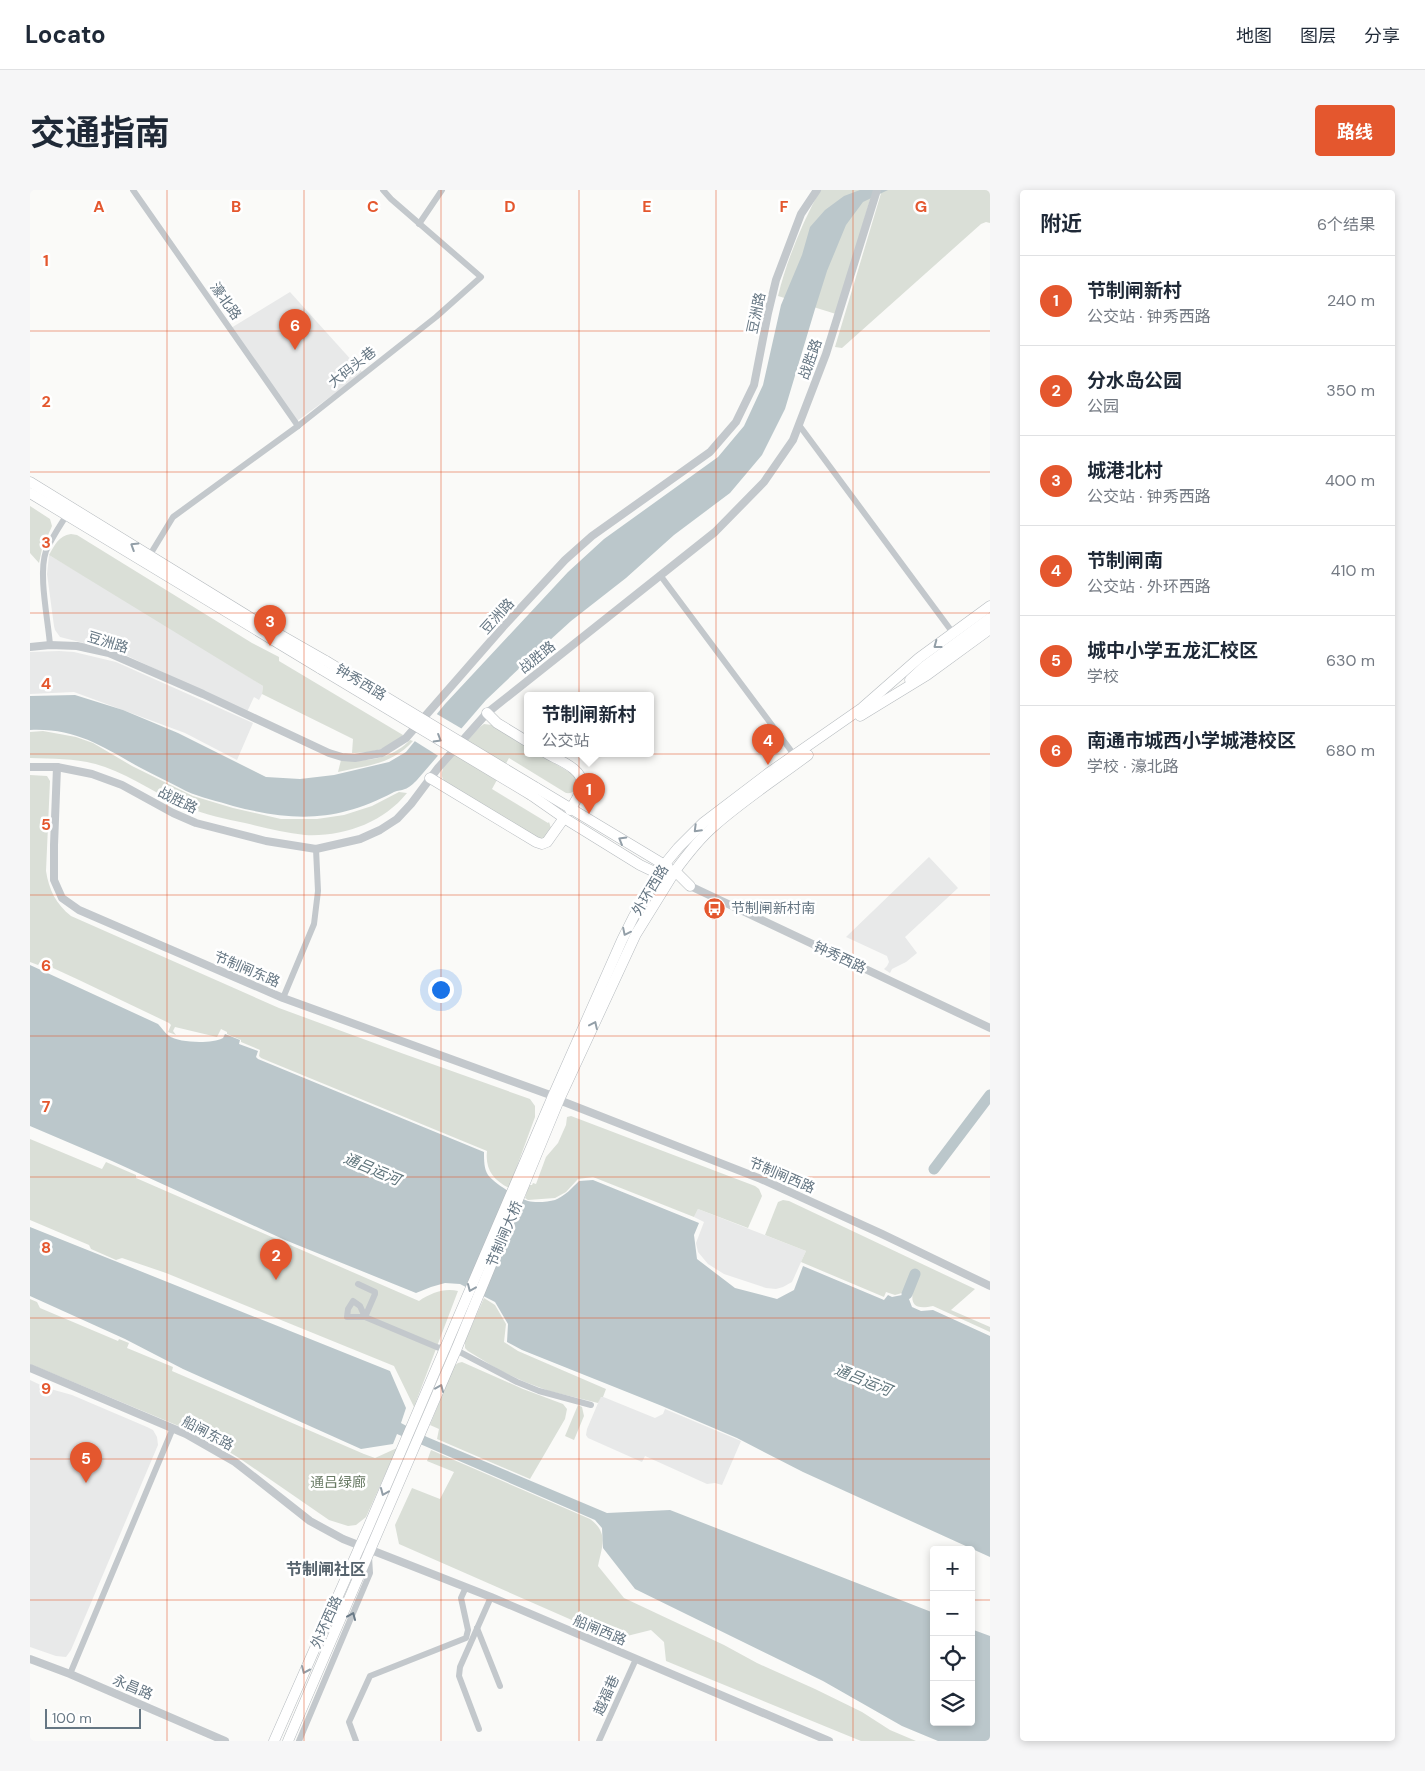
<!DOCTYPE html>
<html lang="zh">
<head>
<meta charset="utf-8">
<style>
  :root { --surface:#fff; --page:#f6f6f7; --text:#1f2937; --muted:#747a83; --line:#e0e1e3; --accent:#e4572e }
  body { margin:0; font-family:"DM Sans","Noto Sans SC",sans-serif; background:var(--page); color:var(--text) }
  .controls { position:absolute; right:15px; bottom:15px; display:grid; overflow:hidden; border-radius:5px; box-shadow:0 2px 8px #0003 }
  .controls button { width:45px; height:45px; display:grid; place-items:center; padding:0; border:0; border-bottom:1px solid var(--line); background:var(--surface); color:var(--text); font:25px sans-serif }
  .scale { position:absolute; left:15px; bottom:12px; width:96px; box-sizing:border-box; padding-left:5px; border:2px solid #657683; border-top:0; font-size:14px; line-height:18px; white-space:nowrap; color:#657683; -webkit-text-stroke:4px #fff; paint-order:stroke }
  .you { position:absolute; left:410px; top:799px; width:18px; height:18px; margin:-12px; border:4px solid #fff; border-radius:50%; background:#1a73e8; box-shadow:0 0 0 8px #1a73e833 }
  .badge { display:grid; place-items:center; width:32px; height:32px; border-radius:50%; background:var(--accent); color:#fff; font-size:16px; font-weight:700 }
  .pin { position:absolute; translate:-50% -41px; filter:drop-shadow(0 1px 2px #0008) }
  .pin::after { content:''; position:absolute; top:26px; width:18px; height:15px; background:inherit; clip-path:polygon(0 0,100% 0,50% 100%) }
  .popup { position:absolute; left:494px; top:502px; width:130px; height:65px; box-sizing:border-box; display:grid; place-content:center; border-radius:5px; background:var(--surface); filter:drop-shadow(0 1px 4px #0005); font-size:16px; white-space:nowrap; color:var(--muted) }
  .popup b { font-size:19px; color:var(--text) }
  .popup::after { content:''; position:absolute; left:50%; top:100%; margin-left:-10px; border:10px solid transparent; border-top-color:var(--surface) }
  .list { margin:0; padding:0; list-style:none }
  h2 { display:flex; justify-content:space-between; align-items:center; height:65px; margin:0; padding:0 20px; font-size:21px }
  h2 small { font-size:16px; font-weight:400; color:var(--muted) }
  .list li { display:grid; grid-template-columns:32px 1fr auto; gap:15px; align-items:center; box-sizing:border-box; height:90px; padding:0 20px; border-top:1px solid var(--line) }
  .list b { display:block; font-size:19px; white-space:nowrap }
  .list p { margin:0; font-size:16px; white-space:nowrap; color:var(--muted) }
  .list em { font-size:16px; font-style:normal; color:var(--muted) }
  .icon { flex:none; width:28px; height:28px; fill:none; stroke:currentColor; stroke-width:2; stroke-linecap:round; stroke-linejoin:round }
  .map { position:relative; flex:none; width:960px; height:1551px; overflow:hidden; border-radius:5px }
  header { display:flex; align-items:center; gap:30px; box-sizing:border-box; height:70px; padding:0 25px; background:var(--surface); border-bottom:1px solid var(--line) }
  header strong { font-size:24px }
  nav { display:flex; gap:28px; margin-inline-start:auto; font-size:18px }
  .intro { display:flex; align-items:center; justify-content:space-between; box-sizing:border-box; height:120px; padding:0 30px }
  h1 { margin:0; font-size:35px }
  .button { padding:12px 22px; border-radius:5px; background:var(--accent); color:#fff; font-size:18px; font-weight:700 }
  main { display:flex; gap:30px; padding:0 30px }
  aside { flex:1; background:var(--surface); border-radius:5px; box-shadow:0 2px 8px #0003 }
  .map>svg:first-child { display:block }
  .built { fill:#e8e9e9 }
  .green { fill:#dadfd7 }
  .water { fill:#bbc7cb }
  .pier { fill:#fafaf8 }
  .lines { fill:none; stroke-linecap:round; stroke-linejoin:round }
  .river { stroke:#bbc7cb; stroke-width:11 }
  .primary-casing { stroke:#b5babe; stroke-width:11 }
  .minor { stroke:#c3c8cc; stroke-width:6 }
  .tertiary { stroke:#c3c8cc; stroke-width:8 }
  .primary { stroke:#fff; stroke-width:10 }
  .primary-bridge-casing { stroke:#b5babe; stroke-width:11; stroke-linecap:butt }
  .primary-bridge { stroke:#fff; stroke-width:10 }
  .oneway { stroke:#939fa8 }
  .oneway2 { stroke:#6a7a87 }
  .grid { fill:none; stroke:#e4572e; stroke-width:1; stroke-opacity:0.55 }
  .labels { text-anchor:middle; stroke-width:5; stroke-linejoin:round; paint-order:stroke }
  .street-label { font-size:14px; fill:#657683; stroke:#fff }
  .poi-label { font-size:14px; fill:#657683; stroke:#fff; text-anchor:start }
  .park-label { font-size:14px; fill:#687a64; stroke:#fff }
  .water-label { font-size:15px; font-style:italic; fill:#60757c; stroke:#fff }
  .quarter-label { font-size:16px; font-weight:bold; fill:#57646e; stroke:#fff }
  .grid-label { font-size:16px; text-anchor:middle; font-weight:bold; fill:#e4572e; stroke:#fff; stroke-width:5; stroke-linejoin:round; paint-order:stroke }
</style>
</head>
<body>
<header>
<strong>Locato</strong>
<nav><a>地图</a><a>图层</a><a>分享</a></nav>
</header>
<div class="intro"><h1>交通指南</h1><a class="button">路线</a></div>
<main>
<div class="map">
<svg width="960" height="1551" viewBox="0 0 960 1551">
  <rect width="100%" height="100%" fill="#fafaf8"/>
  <g class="built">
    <path d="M260 102 333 183 267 231 201 138Z"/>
    <path d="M19 365 129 430 233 496 232 504 229 510 224 507 217 522 89 462 30 447 25 440 24 436 17 384Z"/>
    <path d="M29 461 44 462 86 472 223 533 207 570 155 543 44 502 0 504V462Z"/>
    <path d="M899 667 928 698 875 747 887 763 876 772 862 779 860 783 854 779 857 776 859 772 857 766 816 747Z"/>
    <path d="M668 1019 776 1061 762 1092 753 1097 746 1099 736 1098 694 1084 678 1074 668 1062 666 1053 674 1032 664 1027Z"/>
    <path d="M0 1190 17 1198 42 1205 117 1237 123 1240 127 1247 128 1255 41 1460 36 1467 26 1466 0 1457Z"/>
    <path d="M571 1206 625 1228 633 1224 635 1219 711 1251 692 1295 685 1293 677 1294 615 1266 612 1272 558 1248 556 1245 557 1239Z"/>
  </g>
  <g class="green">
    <path d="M790 0H843L806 124 748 106C757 69 772 34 790 0Z"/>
    <path d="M852 0H960V33L956 32 951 34 812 158 805 157Z"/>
    <path d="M0 316 20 329 22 336 12 359 9 373 0 363Z"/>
    <path d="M41 344 47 345 222 453 249 467V471L373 545C360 559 341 563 322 563L323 549 232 504 233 496 19 365C25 355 28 346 41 344Z"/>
    <path d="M454 534 462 535 498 557V563H507L544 585 548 592C547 599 544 604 536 603L479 568 462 599 518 633 519 632 521 638 513 649H510L415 592C410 586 412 582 414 575L450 537Z"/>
    <path d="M13 541 46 547 63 553 102 576 163 606 203 618 251 629H287L314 625 342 616 369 602 377 603C353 633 313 647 275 645 255 643 235 638 215 633 196 629 175 625 157 617 129 606 104 587 75 577 49 568 27 569 0 568V542Z"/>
    <path d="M380 550 383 551C361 575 338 575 308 582L311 570C337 572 362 569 380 550Z"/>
    <path d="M0 585 17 586 20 591 16 681C19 700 26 714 41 726L249 818 374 864 500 909 505 916V927L479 998C463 990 455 979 457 961L231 868 229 866 230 860 211 852V850L197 844V842L191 839 187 847 145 837 143 841 146 845 138 842 141 835 139 833 49 790 10 772 8 775 0 772Z"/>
    <path d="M541 926 725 996 729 999 732 1006 718 1038 668 1019 664 1027 563 987 548 989 536 1002 525 1008 498 1010 495 1008 499 995H502L503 993 506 994 516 967 528 953 536 935 537 927Z"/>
    <path d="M0 949 72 979 76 972 106 985V988L389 1111C401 1103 414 1098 428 1101L384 1217 364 1176 136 1083 92 1068 86 1070 61 1059 59 1055 0 1030Z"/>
    <path d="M753 1010 759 1011 945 1099 921 1120 960 1137V1142L903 1116C873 1123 883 1101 888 1083L885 1081 872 1103 865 1105 856 1102 854 1107 771 1072 776 1061 735 1045 748 1012Z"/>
    <path d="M454 1108 465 1115 476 1134 474 1152 488 1161 576 1199 573 1207H571L568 1213 519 1201 495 1192 469 1180 438 1161 435 1158V1151Z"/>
    <path d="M0 1109 7 1112 10 1118 88 1151 89 1149 99 1153 97 1158 143 1177 142 1181 334 1264 345 1268 367 1258 336 1327 326 1335 318 1336 299 1330 209 1268 175 1247 0 1174Z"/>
    <path d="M432 1172 493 1199 533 1214 537 1219 535 1229 500 1289 407 1249 409 1239 400 1235 424 1176 428 1173Z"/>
    <path d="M548 1215 552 1217 554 1226 544 1250 535 1246Z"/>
    <path d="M401 1260 560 1329C579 1343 572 1356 568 1376L594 1408 694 1455 727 1473 785 1499 832 1522 860 1540 886 1551H831L636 1471 634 1452 621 1440 585 1449 369 1354 365 1335 382 1298 410 1309 424 1282 397 1271Z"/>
  </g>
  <g class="water">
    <path d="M830 0H858L833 12 816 35 797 81 785 119 755 219 732 265 700 303 644 345 596 388 541 431 497 471 456 510 387 590C384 593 379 598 375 599 371 601 368 600 364 602 307 632 265 632 203 616 188 611 171 608 156 601 141 593 124 585 109 577 71 556 46 538 0 540V506L45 505 93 520 148 543 236 587 270 589 304 585 359 572 376 562 415 514 538 382 574 349 688 267 714 236 733 195 751 115 772 65 780 37 795 20 814 6Z"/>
    <path d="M0 775 128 834C132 838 135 843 139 846 149 853 182 854 193 848L195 844 210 850 209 854 228 861 226 867 228 869 454 962C454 970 454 979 458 985 465 994 487 1007 498 1011 505 1013 518 1012 525 1010 535 1006 542 998 549 991L563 990 669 1033 664 1045 667 1069 705 1098 747 1109 764 1100 773 1076 854 1110 858 1105 862 1107 877 1104 882 1117 891 1121 903 1120 960 1146V1367L773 1282 707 1248 632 1216 492 1160 477 1152 478 1134 465 1112 430 1094 415 1093 401 1097 386 1103 255 1050 82 971 0 936Z"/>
    <path d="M0 1037 360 1181 376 1218 371 1233 397 1247 577 1323 640 1320 904 1423V1532H941V1439L960 1446V1551H908L872 1536 793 1491 605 1399 573 1358 572 1338 565 1330 367 1244 363 1254 331 1259 153 1179 95 1149 0 1106Z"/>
  </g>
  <path class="pier" d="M405 523 434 540 410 567 383 550Z"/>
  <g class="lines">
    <g class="river">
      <path d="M904 979 960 905"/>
      <path d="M877 1104 885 1084"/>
    </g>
    <defs>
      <g id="primary">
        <path d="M0 292 226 431 296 471"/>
        <path d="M0 303 291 479"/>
        <path d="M880 490 895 476 960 428"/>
        <path d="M457 523 467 533 498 552"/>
        <path d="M830 526 897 485 960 439"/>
        <path d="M516 563C528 570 555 579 552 597 550 605 544 613 540 620"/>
        <path d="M400 588 506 652 512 654 517 652 534 628"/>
        <path d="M505 597 638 677"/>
        <path d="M501 605 534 628 610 675 633 686"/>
        <path d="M660 696 645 681C656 666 668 650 683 637 712 611 746 589 778 565"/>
        <path d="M244 1551 338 1338 523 906 592 750 604 726 634 675 648 658 673 633 740 582 832 518 889 468 960 416"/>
        <path d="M258 1551 426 1160 529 910 606 744 645 681"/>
      </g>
    </defs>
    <use href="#primary" class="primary-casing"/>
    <g class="minor">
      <path d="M103 0 268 236"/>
      <path d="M389 34 412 0"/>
      <path d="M769 235 923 443"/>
      <path d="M118 368 143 327 268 236 406 127 451 87 361 9 353 0"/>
      <path d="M630 385 765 566"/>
      <path d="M20 455C18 429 8 384 16 361 21 349 29 337 36 326"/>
      <path d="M253 808 284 734 288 701 286 659"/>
      <path d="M328 1094 345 1102V1104L335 1127H317L318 1119 323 1111 330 1116 335 1127 409 1158 416 1156 426 1160 487 1192 509 1201 561 1215"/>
      <path d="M447 1438 470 1496"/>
      <path d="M40 1484 143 1238"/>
      <path d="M449 1539 429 1486 430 1477 461 1407"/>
      <path d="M269 1551 340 1383 339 1367"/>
      <path d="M326 1551 319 1532 340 1486 436 1448 438 1440 431 1408 436 1397"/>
      <path d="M569 1551 606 1469"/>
    </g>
    <g class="tertiary">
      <path d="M0 457 20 455 47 456 79 463 173 504 299 563 312 567 325 568 352 563 376 548 473 437 535 370 562 346 680 262 706 232 724 195 738 123 746 90 771 24 787 0"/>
      <path d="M0 577H27L62 584 92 595 143 623 166 633 236 651 286 659 330 649 350 640 367 629 381 614 408 578 457 523 685 342 734 292 763 250 796 164 847 0"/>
      <path d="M27 577 24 655V690L32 708 49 720 253 808 523 906"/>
      <path d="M660 696 960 838"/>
      <path d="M529 910 731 989 852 1044 960 1096"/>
      <path d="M0 1178 156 1244 205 1272 280 1331 313 1349 461 1407 799 1551"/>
      <path d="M0 1469 40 1484 195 1551"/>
    </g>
    <use href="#primary" class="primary"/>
    <defs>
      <g id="primary-bridge">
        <path d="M296 471 505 597"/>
        <path d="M291 479 501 605"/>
      </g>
    </defs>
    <use href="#primary-bridge" class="primary-bridge-casing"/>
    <use href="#primary-bridge" class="primary-bridge"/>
  </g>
  <defs><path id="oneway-chevron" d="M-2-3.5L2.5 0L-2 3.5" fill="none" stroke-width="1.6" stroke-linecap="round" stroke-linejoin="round" transform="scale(1.25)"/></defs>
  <g class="oneway">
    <use href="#oneway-chevron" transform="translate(104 356) rotate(-148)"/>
    <use href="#oneway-chevron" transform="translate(907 455) rotate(143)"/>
    <use href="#oneway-chevron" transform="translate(408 549) rotate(31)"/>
    <use href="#oneway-chevron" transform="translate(667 639) rotate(135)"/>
    <use href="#oneway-chevron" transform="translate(592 650) rotate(-150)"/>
    <use href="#oneway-chevron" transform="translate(596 742) rotate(116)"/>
    <use href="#oneway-chevron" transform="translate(564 835) rotate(-65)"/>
    <use href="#oneway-chevron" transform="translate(441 1098) rotate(113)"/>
    <use href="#oneway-chevron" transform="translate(410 1198) rotate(-67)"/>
    <use href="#oneway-chevron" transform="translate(354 1302) rotate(113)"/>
    <use href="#oneway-chevron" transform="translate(275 1480) rotate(114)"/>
  </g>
  <use class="oneway2" href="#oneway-chevron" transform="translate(322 1426) rotate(-67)"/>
  <path class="grid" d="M137 0V1551M274 0V1551M411 0V1551M549 0V1551M686 0V1551M823 0V1551M0 141H960M0 282H960M0 423H960M0 564H960M0 705H960M0 846H960M0 987H960M0 1128H960M0 1269H960M0 1410H904M941 1410H960"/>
  <defs>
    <symbol id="bus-disc" viewBox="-11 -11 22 22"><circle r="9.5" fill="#e4572e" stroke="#fff"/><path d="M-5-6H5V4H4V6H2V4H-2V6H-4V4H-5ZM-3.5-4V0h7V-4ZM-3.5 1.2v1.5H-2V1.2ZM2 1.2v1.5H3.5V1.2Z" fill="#fff"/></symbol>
  </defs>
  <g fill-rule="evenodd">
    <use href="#bus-disc" x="672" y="706" width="25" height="25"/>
  </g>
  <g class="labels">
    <g class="street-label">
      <text transform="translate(196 111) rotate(55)" y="5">濠北路</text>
      <text transform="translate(726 123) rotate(-78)" y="5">豆洲路</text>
      <text transform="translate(780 169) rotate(-70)" y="5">战胜路</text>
      <text transform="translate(322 177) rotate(-38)" y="5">大码头巷</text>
      <text transform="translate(467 426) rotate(-48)" y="5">豆洲路</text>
      <text transform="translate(78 452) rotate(17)" y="5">豆洲路</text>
      <text transform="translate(507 467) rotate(-39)" y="5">战胜路</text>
      <text transform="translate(331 492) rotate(31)" y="5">钟秀西路</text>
      <text transform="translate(148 610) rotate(26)" y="5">战胜路</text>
      <text transform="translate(620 700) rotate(-59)" y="5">外环西路</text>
      <text transform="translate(810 767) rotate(25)" y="5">钟秀西路</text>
      <text transform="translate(217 779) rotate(23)" y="5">节制闸东路</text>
      <text transform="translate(752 985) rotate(23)" y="5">节制闸西路</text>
      <text transform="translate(474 1044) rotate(-67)" y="5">节制闸大桥</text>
      <text transform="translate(178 1243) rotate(28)" y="5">船闸东路</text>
      <text transform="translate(296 1432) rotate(-66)" y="5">外环西路</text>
      <text transform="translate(570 1440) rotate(23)" y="5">船闸西路</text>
      <text transform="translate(103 1497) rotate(23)" y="5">永昌路</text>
      <text transform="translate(576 1505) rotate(-66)" y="5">越福巷</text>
    </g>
    <g class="poi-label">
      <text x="701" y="723">节制闸新村南</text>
    </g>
    <g class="park-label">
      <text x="308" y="1297">通吕绿廊</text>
    </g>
    <g class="water-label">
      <text transform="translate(342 979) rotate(23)" y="5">通吕运河</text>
      <text transform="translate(833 1190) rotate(22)" y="5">通吕运河</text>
    </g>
    <g class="quarter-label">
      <text x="296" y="1385">节制闸社区</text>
    </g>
  </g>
  <g class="grid-label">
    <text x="69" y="22">A</text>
    <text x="206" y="22">B</text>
    <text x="343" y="22">C</text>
    <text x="480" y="22">D</text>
    <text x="617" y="22">E</text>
    <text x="754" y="22">F</text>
    <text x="891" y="22">G</text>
    <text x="16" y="76">1</text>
    <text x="16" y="217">2</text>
    <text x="16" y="358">3</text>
    <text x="16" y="499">4</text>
    <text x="16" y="640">5</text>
    <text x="16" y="781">6</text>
    <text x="16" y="922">7</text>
    <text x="16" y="1063">8</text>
    <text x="16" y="1204">9</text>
  </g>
</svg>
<div class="controls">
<button>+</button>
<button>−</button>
<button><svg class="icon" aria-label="locate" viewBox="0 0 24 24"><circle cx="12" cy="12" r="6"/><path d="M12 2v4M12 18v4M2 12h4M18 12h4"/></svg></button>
<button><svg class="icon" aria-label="layers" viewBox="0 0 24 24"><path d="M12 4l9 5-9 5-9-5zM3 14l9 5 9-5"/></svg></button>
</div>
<div class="scale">100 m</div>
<div class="you"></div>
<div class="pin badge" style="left:559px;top:624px">1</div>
<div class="popup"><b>节制闸新村</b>公交站</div>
<div class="pin badge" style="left:246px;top:1090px">2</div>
<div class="pin badge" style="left:240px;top:456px">3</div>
<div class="pin badge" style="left:738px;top:575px">4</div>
<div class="pin badge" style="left:56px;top:1293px">5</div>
<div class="pin badge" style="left:265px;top:160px">6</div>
</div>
<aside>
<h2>附近<small>6个结果</small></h2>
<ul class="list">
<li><span class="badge">1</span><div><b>节制闸新村</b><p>公交站 · 钟秀西路</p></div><em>240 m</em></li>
<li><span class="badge">2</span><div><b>分水岛公园</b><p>公园</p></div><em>350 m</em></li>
<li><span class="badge">3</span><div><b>城港北村</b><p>公交站 · 钟秀西路</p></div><em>400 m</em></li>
<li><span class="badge">4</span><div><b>节制闸南</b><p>公交站 · 外环西路</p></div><em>410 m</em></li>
<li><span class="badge">5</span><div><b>城中小学五龙汇校区</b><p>学校</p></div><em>630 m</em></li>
<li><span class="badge">6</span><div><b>南通市城西小学城港校区</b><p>学校 · 濠北路</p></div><em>680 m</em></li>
</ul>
</aside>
</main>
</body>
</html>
